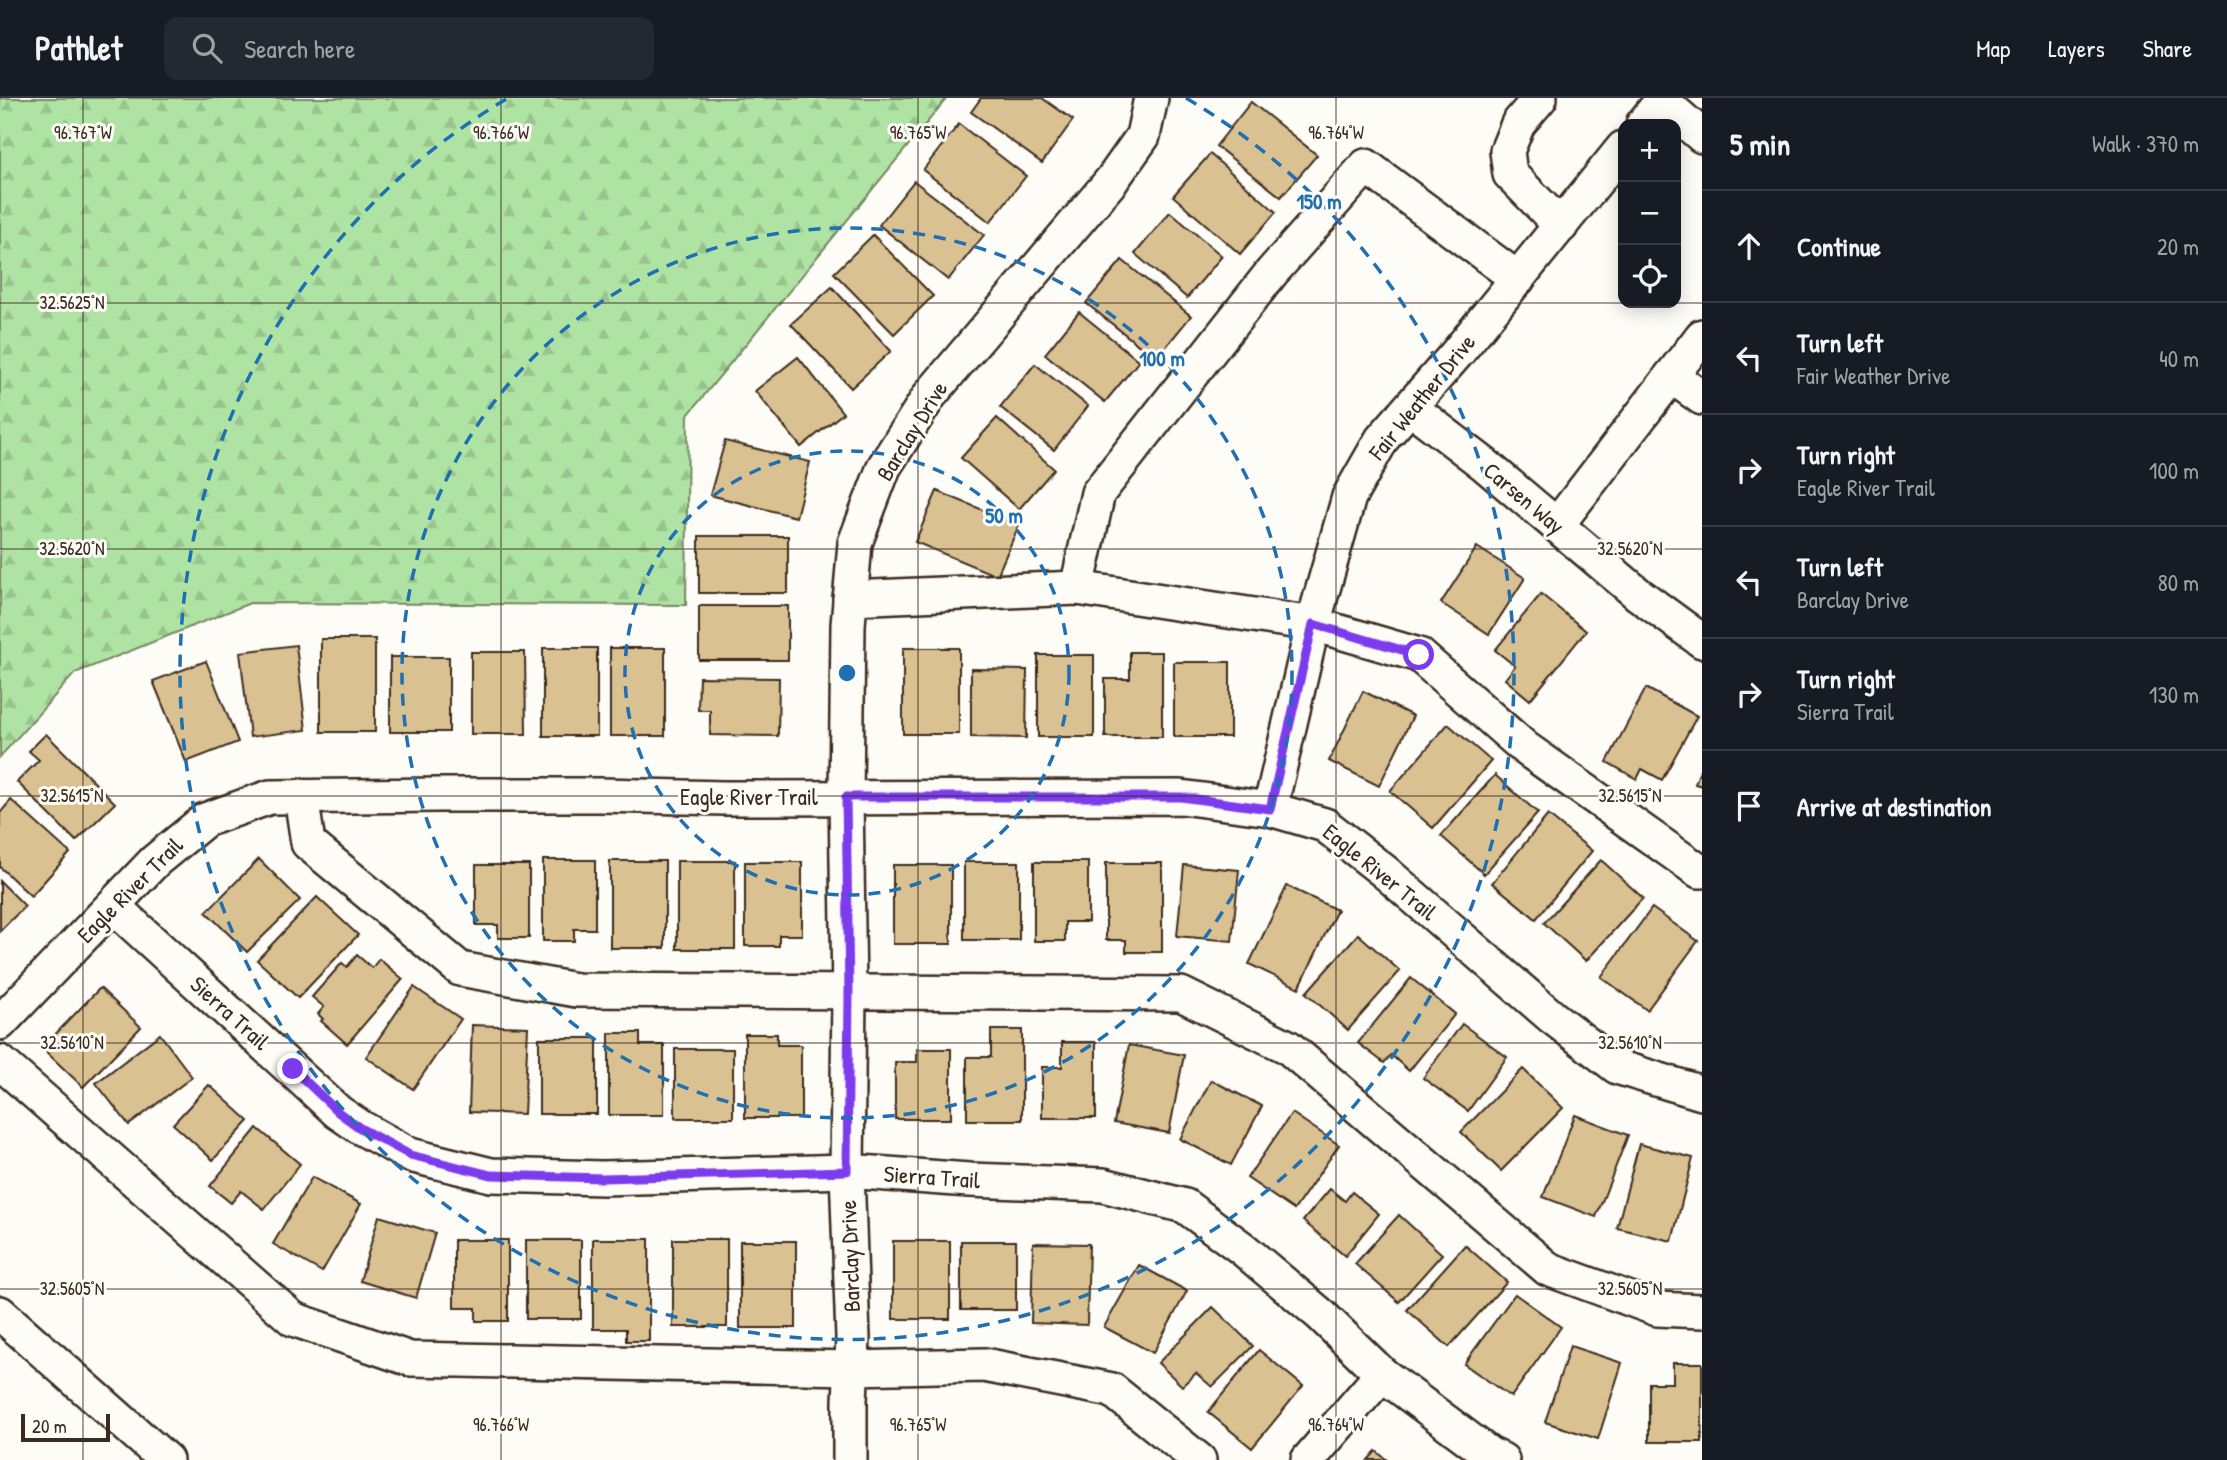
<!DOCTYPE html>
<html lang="en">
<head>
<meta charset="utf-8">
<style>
  :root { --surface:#171b24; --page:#242831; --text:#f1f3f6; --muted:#9ea1a6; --line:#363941 }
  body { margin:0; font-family:"Patrick Hand",sans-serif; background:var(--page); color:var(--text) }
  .controls { position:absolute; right:21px; top:21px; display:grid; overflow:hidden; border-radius:14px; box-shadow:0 4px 18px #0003 }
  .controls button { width:63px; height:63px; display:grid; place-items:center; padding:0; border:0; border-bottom:2px solid var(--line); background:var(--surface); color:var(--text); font:35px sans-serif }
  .scale { position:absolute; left:21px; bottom:18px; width:89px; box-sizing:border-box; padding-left:7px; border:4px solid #3b2a1e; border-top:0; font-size:19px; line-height:24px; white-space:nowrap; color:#3b2a1e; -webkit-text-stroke:5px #fdfcf7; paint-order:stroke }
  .stop { position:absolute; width:21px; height:21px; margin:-16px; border:5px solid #7c3aed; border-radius:50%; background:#fff }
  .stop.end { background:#7c3aed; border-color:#fff; box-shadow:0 2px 7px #0008 }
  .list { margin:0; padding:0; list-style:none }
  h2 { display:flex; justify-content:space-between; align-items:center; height:91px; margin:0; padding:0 28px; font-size:30px }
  h2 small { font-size:23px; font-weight:400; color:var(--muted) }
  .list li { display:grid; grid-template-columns:46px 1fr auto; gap:21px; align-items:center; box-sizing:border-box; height:112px; padding:0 28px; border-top:2px solid var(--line) }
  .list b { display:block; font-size:26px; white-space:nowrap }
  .list p { margin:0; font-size:23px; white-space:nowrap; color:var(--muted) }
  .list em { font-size:23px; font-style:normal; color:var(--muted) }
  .icon { flex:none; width:38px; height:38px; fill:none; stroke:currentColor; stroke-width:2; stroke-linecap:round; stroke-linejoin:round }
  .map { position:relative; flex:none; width:1702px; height:1362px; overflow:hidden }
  header { display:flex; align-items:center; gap:42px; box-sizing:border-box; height:98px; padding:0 35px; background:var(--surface); border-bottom:2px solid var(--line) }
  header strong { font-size:33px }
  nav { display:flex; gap:38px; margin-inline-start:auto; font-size:24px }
  .search { width:490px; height:63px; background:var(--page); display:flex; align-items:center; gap:18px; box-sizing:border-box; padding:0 24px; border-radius:14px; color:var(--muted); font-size:26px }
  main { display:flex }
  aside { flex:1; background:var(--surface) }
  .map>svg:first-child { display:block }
  .forest { fill:url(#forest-firs); stroke:#758661; stroke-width:2 }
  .building { fill:#dac191; stroke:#3b2a1e; stroke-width:2 }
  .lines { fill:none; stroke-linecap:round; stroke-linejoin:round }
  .minor-casing { stroke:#3b2a1e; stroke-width:38 }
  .minor { stroke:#fdfcf7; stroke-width:33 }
  .route { stroke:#7c3aed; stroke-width:9 }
  .ticks { fill:none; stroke:#3b2a1e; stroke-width:2; stroke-opacity:0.45 }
  .ring { fill:none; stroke:#1f6fb2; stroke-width:3.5; stroke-dasharray:12 9 }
  .labels { text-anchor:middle; stroke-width:6; stroke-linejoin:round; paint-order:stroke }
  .street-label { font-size:23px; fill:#3b2a1e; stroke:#fdfcf7 }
  .ticks-label { font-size:18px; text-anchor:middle; fill:#3b2a1e; stroke:#fdfcf7; stroke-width:6; stroke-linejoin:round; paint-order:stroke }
  .centre { fill:#1f6fb2; stroke:#fdfcf7; stroke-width:3.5 }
  .ring-label { font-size:21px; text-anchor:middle; font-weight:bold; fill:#1f6fb2; stroke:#fdfcf7; stroke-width:6; stroke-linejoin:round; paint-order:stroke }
</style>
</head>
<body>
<header>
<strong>Pathlet</strong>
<div class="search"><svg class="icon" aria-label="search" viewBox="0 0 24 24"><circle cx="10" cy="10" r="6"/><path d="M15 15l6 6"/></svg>Search here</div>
<nav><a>Map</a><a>Layers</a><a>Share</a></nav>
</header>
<main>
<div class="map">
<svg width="1702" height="1362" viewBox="0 0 1702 1362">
  <defs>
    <pattern id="forest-firs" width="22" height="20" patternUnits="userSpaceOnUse" patternTransform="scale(1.75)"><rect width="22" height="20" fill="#afe3a4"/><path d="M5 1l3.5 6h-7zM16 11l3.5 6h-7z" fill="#97c38d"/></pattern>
  </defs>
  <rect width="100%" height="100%" fill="#fdfcf7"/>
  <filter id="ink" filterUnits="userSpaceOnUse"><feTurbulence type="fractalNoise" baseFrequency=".0143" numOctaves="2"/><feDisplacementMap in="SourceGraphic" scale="14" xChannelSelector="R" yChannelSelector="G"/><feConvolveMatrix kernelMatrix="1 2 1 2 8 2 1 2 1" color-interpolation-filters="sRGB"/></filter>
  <g filter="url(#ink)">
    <path class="forest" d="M0 0H947L688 317 686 507 250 505 75 575 0 659Z"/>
    <g class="building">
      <path d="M981 0H1042L1073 22 1042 65 971 14Z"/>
      <path d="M1251 4 1317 57 1281 99 1216 48Z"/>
      <path d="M959 26 1026 78 990 124 923 72Z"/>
      <path d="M1210 56 1276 114 1240 156 1173 98Z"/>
      <path d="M914 83 984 137 948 182 879 127Z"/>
      <path d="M1170 114 1222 158 1187 200 1135 156Z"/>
      <path d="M873 137 933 198 894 236 834 175Z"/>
      <path d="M1122 162 1191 218 1156 261 1086 205Z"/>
      <path d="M832 189 891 253 851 290 791 226Z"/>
      <path d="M1079 214 1139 263 1105 304 1045 256Z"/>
      <path d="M798 259 843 315 801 349 755 293Z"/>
      <path d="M1035 266 1088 308 1054 352 1000 309Z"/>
      <path d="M997 320 1054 371 1019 411 961 360Z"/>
      <path d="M725 343 810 364 796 419 710 397Z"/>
      <path d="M937 393 1019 427 997 478 915 444Z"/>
      <rect x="699" y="438" width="89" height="57"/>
      <path d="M1477 449 1525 480 1489 536 1441 505Z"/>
      <path d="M1541 496 1586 533 1530 602 1505 581 1515 568 1495 552Z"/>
      <rect x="699" y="508" width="89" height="54"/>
      <rect x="321" y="541" width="54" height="93"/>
      <path d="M296 547 306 632 250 639 240 554Z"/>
      <rect x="543" y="550" width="54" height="88"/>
      <rect x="610" y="550" width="55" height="88"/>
      <rect x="903" y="550" width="56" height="86"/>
      <path d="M471 554H525L526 636H471Z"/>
      <path d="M1130 554H1162V639H1105V581H1130Z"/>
      <rect x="1038" y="557" width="56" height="82"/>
      <rect x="390" y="559" width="59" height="75"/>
      <path d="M206 563 238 644 186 664 153 583Z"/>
      <rect x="1174" y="564" width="56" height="75"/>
      <path d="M971 571 1027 572 1026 640 971 639Z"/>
      <path d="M699 579 779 580 778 638 710 637V612H698Z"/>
      <path d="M1646 590 1697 618 1662 682 1642 671 1637 681 1607 664Z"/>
      <path d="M1363 593 1413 618 1379 688 1329 663Z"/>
      <path d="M1448 626 1491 663 1433 730 1390 693Z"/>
      <path d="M46 636 115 705 76 743 17 684 39 662 29 653Z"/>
      <path d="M1702 667V688L1695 686Z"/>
      <path d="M1495 677 1538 715 1484 776 1441 738Z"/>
      <path d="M11 702 70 755 31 798 0 769V715Z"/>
      <path d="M1548 717 1592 753 1536 821 1492 785Z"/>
      <path d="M259 761 300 802 247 854 206 814Z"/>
      <path d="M543 762H595V831H574V843H543Z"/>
      <path d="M1601 762 1643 800 1586 863 1544 825Z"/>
      <rect x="610" y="763" width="55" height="87"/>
      <rect x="677" y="763" width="58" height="88"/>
      <path d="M745 764H802V837H779V848H745Z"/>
      <rect x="964" y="764" width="55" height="78"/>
      <path d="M1034 764H1088V824H1065V843H1034Z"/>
      <path d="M1106 765H1162V854H1126V842H1106Z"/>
      <path d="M476 767H529V840H498V827H476Z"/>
      <rect x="893" y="767" width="58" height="79"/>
      <path d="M1184 767 1239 772 1232 843 1177 838Z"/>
      <path d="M0 783 25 808 0 833Z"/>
      <path d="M1287 788 1337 812 1299 890 1249 866Z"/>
      <path d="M317 799 358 837 298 900 257 862Z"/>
      <path d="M1652 810 1698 843 1647 912 1601 879Z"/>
      <path d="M1358 836 1400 873 1348 932 1306 895Z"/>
      <path d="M357 857 372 870 379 861 403 881 347 946 321 923 323 921 318 916 324 909 312 899 342 865 347 869Z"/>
      <path d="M1411 880 1455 916 1409 973 1391 957 1384 965 1358 945Z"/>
      <path d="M414 889 461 921 413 991 366 959Z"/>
      <path d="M100 890 141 929 83 989 42 950Z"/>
      <path d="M1462 926 1507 959 1468 1013 1423 980Z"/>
      <path d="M472 927 528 929 524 1016 469 1014Z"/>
      <path d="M991 932H1022V1022H967V959H991Z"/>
      <path d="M609 935H640V947H664V1017H609Z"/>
      <path d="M160 936 192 979 129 1027 96 985Z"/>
      <path d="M745 936H777V947H801V1020H745Z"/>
      <rect x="539" y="940" width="58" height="76"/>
      <path d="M1062 944H1096V1020H1042V969H1062Z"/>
      <path d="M1129 947 1184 957 1169 1035 1114 1025Z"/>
      <rect x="675" y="951" width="58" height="69"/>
      <path d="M917 951H951V1021H895V964H917Z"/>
      <path d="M1523 971 1563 1010 1501 1073 1461 1034Z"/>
      <path d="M1211 982 1262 1008 1231 1067 1180 1041Z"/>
      <path d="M209 987 249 1023 213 1062 173 1026Z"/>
      <path d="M1292 1015 1339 1047 1294 1112 1247 1080Z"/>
      <path d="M1575 1017 1628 1037 1596 1119 1543 1099Z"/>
      <path d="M257 1030 300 1066 264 1111 241 1093 231 1105 210 1088Z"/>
      <path d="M1639 1046 1693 1060 1672 1143 1617 1130Z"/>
      <path d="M312 1079 361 1106 322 1174 273 1146Z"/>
      <path d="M1330 1091 1345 1103 1352 1094 1379 1116 1345 1158 1303 1123Z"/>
      <path d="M1399 1117 1442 1156 1399 1204 1355 1166Z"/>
      <path d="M379 1118 435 1135 416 1200 360 1183Z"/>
      <path d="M593 1141H649V1243H626V1231H593Z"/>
      <rect x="673" y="1141" width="54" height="88"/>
      <path d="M454 1142H508V1223H476V1210H454Z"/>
      <rect x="526" y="1142" width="55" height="79"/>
      <rect x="740" y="1143" width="56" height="87"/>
      <rect x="893" y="1143" width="57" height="78"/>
      <rect x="961" y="1143" width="55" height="69"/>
      <path d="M1033 1145 1089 1146 1087 1227 1031 1225Z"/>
      <path d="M1465 1147 1507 1184 1449 1249 1407 1212Z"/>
      <path d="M1139 1167 1187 1193 1153 1255 1104 1229Z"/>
      <path d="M1515 1196 1561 1229 1511 1299 1464 1266Z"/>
      <path d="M1213 1209 1253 1248 1212 1289 1196 1275 1182 1288 1158 1265Z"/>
      <path d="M1570 1248 1622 1265 1598 1341 1545 1324Z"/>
      <path d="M1259 1252 1303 1288 1252 1350 1208 1314Z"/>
      <path d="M1673 1265H1702V1344H1649V1285H1673Z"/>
      <path d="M1376 1353 1387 1362H1368Z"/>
    </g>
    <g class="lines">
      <defs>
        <g id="minor">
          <path d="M1540 0 1518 26 1507 53 1510 76 1561 128"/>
          <path d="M1662 3 1702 38"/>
          <path d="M1643 26 1664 0"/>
          <path d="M1671 278 1702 300"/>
          <path d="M1411 310 1484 366 1638 496 1702 543"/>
          <path d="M1557 427 1702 238"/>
          <path d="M1077 490 1098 395 1272 174 1366 68 1518 181"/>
          <path d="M850 500 1077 490 1313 526 1419 557 1525 650 1699 773H1702"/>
          <path d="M301 698 308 745 460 871 576 892 1181 896 1288 949 1548 1171 1657 1211 1702 1213"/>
          <path d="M1270 711 1313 526 1349 399 1382 341 1458 254 1623 50"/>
          <path d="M113 808 338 1014 360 1029 410 1057 491 1077 603 1080 847 1073 969 1082 1103 1087 1185 1108 1243 1151 1321 1217 1382 1276 1489 1356 1502 1362"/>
          <path d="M0 925 155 763 205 722 270 699 439 697H600L724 700 1181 699 1270 711 1325 727 1385 774 1552 919 1617 969 1702 995"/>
          <path d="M0 964 293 1221 410 1261 852 1270 984 1267 1112 1292 1199 1362"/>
          <path d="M0 1215 166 1362"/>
          <path d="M850 1362V1303L853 1240 847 1073 849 895 846 699 848 527 855 445 884 369 930 297 1112 82 1143 38 1151 0"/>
          <path d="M1308 1362 1382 1276"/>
        </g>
      </defs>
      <use href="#minor" class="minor-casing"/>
      <use href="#minor" class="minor"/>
    </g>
  </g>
  <g class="lines" filter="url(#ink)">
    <path class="route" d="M293 971 338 1014 360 1030 410 1057 491 1077 603 1080 847 1073 849 895 846 699H1181L1270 711 1313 526 1419 557"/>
  </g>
  <path class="ticks" d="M83 0V1362M501 0V1362M918 0V1362M1336 0V1362M0 205H1623M1676 205H1702M0 451H1702M0 698H1702M0 945H1702M0 1191H1702"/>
  <g class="ring">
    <circle cx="847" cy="575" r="222"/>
    <circle cx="847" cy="575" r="445"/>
    <path d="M1186 0A667 667 0 1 1 508 0"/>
  </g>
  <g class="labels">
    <g class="street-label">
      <text transform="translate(1422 299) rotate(-51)" y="8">Fair Weather Drive</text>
      <text transform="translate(912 333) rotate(-58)" y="8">Barclay Drive</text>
      <text transform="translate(1524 400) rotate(40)" y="8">Carsen Way</text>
      <text x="749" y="707">Eagle River Trail</text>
      <text transform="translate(1380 774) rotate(39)" y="8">Eagle River Trail</text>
      <text transform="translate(130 792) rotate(-45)" y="8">Eagle River Trail</text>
      <text transform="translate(230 915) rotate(42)" y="8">Sierra Trail</text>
      <text transform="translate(932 1079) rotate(4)" y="8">Sierra Trail</text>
      <text transform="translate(850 1158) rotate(-92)" y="8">Barclay Drive</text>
    </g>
  </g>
  <g class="ticks-label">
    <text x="83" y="41">96.767°W</text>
    <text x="501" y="41">96.766°W</text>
    <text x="918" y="41">96.765°W</text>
    <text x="1336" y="41">96.764°W</text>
    <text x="72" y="211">32.5625°N</text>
    <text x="72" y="457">32.5620°N</text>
    <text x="1630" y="457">32.5620°N</text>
    <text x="72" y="704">32.5615°N</text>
    <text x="1630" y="704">32.5615°N</text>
    <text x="72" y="951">32.5610°N</text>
    <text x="1630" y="951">32.5610°N</text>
    <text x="72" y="1197">32.5605°N</text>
    <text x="1630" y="1197">32.5605°N</text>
    <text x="501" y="1333">96.766°W</text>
    <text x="918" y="1333">96.765°W</text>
    <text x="1336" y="1333">96.764°W</text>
  </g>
  <circle cx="847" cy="575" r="10" class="centre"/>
  <g class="ring-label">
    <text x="1319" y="111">150 m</text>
    <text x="1162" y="268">100 m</text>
    <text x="1004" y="425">50 m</text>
  </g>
</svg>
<div class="controls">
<button>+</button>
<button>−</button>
<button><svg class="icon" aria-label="locate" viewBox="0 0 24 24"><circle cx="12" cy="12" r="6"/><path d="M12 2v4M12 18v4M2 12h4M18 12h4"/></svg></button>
</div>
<div class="scale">20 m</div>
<div class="stop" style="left:1419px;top:557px"></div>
<div class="stop end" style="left:293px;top:971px"></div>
</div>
<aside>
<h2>5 min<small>Walk · 370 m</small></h2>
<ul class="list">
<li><svg class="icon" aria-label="ahead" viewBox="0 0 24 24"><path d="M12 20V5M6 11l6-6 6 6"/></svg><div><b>Continue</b></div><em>20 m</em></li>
<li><svg class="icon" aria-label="left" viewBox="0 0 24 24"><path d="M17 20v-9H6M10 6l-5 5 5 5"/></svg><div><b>Turn left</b><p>Fair Weather Drive</p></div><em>40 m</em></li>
<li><svg class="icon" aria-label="right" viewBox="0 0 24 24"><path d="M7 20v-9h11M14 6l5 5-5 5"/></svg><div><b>Turn right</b><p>Eagle River Trail</p></div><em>100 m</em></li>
<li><svg class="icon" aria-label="left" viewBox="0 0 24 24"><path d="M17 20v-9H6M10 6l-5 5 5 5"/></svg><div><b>Turn left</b><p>Barclay Drive</p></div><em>80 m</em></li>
<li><svg class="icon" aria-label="right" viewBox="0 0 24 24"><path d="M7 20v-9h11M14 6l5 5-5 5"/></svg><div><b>Turn right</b><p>Sierra Trail</p></div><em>130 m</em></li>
<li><svg class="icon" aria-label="arrive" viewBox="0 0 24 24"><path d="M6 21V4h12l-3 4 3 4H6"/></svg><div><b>Arrive at destination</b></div></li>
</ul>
</aside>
</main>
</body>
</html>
